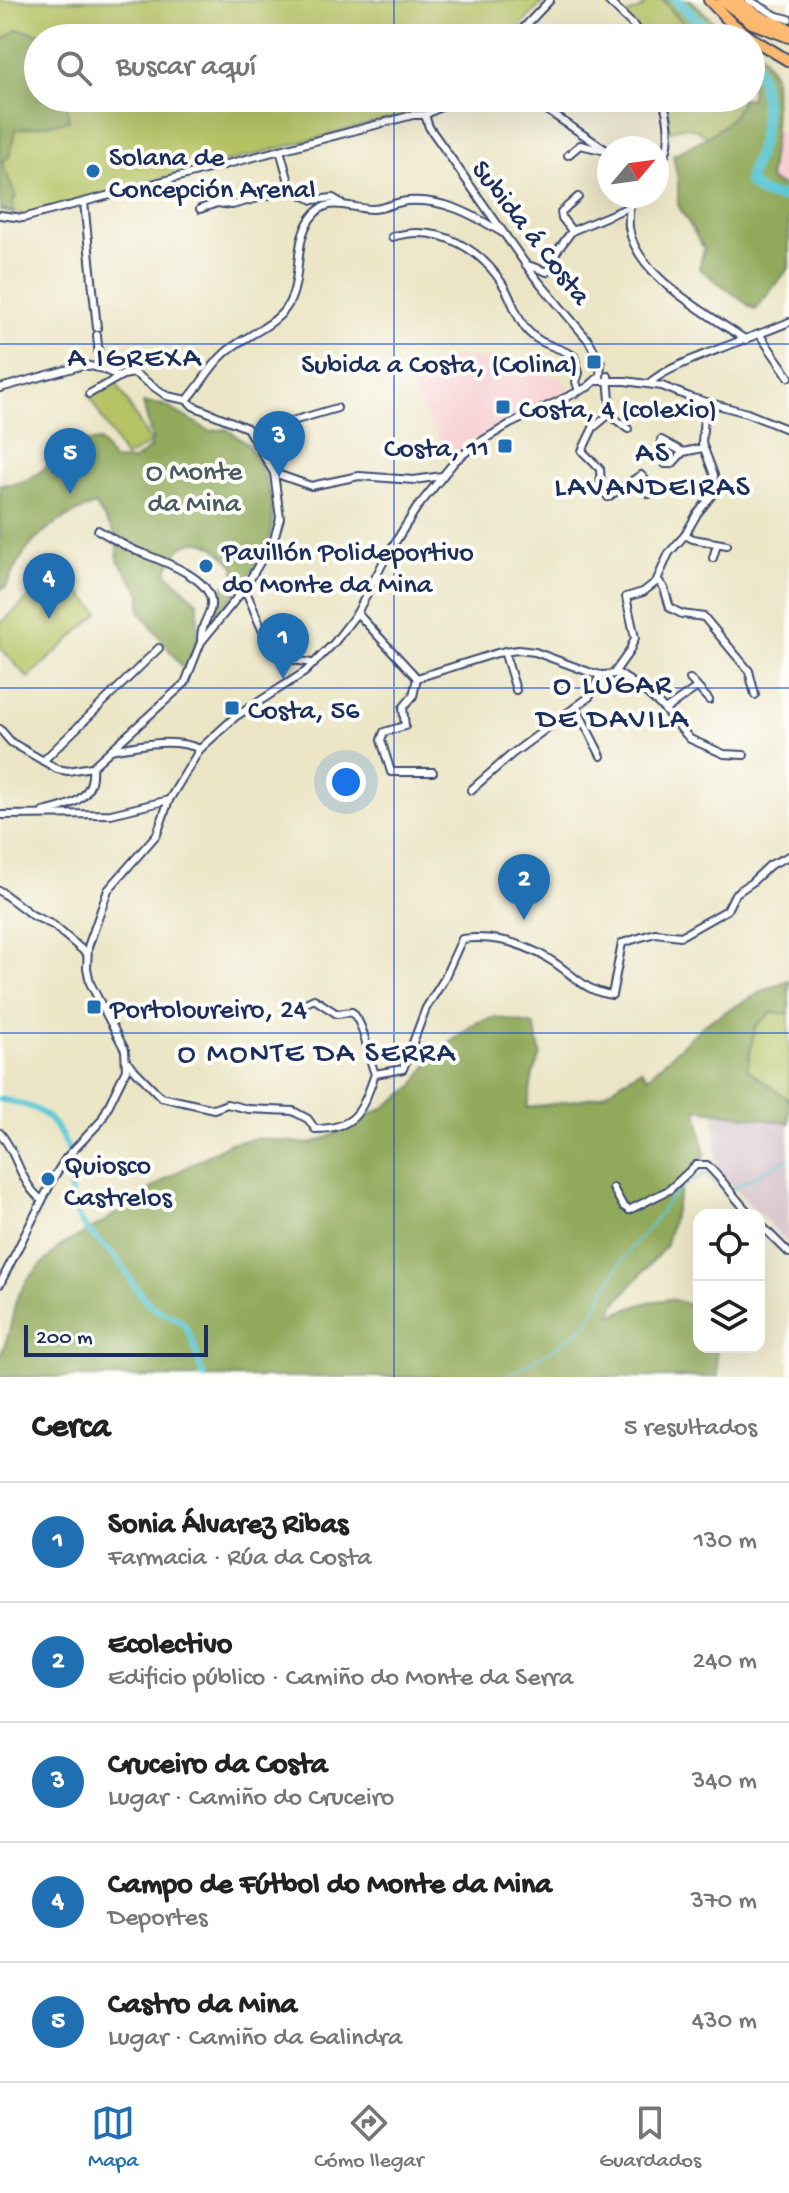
<!DOCTYPE html>
<html lang="es">
<head>
<meta charset="utf-8">
<style>
  :root { --surface:#fff; --page:#f2f2f2; --text:#222; --muted:#767676; --line:#e0e0e0; --accent:#1f6fb2 }
  body { margin:0; font-family:"Gochi Hand",sans-serif; background:var(--page); color:var(--text) }
  .controls { position:absolute; right:24px; bottom:24px; display:grid; overflow:hidden; border-radius:16px; box-shadow:0 8px 32px #0002 }
  .controls button { width:72px; height:72px; display:grid; place-items:center; padding:0; border:0; border-bottom:2px solid var(--line); background:var(--surface); color:var(--text); font:40px sans-serif }
  .compass { position:absolute; left:597px; top:136px; width:72px; height:72px; border-radius:50%; background:var(--surface); box-shadow:0 8px 32px #0002; rotate:61deg }
  .scale { position:absolute; left:24px; bottom:20px; width:184px; box-sizing:border-box; padding-left:8px; border:4px solid #1b2f5e; border-top:0; font-size:22px; line-height:28px; white-space:nowrap; color:#1b2f5e; -webkit-text-stroke:6px #fdfcf7; paint-order:stroke }
  .you { position:absolute; left:346px; top:782px; width:28px; height:28px; margin:-20px; border:6px solid #fff; border-radius:50%; background:#1a73e8; box-shadow:0 0 0 12px #1a73e833 }
  .badge { display:grid; place-items:center; width:52px; height:52px; border-radius:50%; background:var(--accent); color:#fff; font-size:26px; font-weight:700 }
  .pin { position:absolute; translate:-50% -66px; filter:drop-shadow(0 2px 4px #0008) }
  .pin::after { content:''; position:absolute; top:42px; width:28px; height:24px; background:inherit; clip-path:polygon(0 0,100% 0,50% 100%) }
  .list { margin:0; padding:0; list-style:none }
  h2 { display:flex; justify-content:space-between; align-items:center; height:104px; margin:0; padding:0 32px; font-size:34px }
  h2 small { font-size:26px; font-weight:400; color:var(--muted) }
  .list li { display:grid; grid-template-columns:52px 1fr auto; gap:24px; align-items:center; box-sizing:border-box; height:120px; padding:0 32px; border-top:2px solid var(--line) }
  .list b { display:block; font-size:30px; white-space:nowrap }
  .list p { margin:0; font-size:26px; white-space:nowrap; color:var(--muted) }
  .list em { font-size:26px; font-style:normal; color:var(--muted) }
  .icon { flex:none; width:44px; height:44px; fill:none; stroke:currentColor; stroke-width:2; stroke-linecap:round; stroke-linejoin:round }
  .map { position:relative; flex:none; width:789px; height:1377px; overflow:hidden }
  .search { position:absolute; background:var(--surface); box-shadow:0 8px 32px #0002; left:24px; right:24px; top:24px; height:88px; display:flex; align-items:center; gap:20px; box-sizing:border-box; padding:0 28px; border-radius:44px; color:var(--muted); font-size:30px }
  .sheet { height:704px; background:var(--surface) }
  nav { display:flex; justify-content:space-around; align-items:center; box-sizing:border-box; height:112px; border-top:2px solid var(--line); background:var(--surface); font-size:22px; color:var(--muted) }
  nav a { display:grid; justify-items:center; gap:4px }
  nav .on { color:var(--accent) }
  .map>svg:first-child { display:block }
  .built { fill:#f7cfd2 }
  .industrial { fill:#d2bdc6 }
  .green { fill:#b5c365; stroke:#687962; stroke-width:2 }
  .forest { fill:#90a95a; stroke:#566c5c; stroke-width:2 }
  .lines { fill:none; stroke-linecap:round; stroke-linejoin:round }
  .stream { stroke:#5dc9d5; stroke-width:2 }
  .canal { stroke:#5dc9d5; stroke-width:6 }
  .river { stroke:#5dc9d5; stroke-width:11 }
  .minor-casing { stroke:#3a4a6d; stroke-width:10 }
  .primary-casing { stroke:#3a4a6d; stroke-width:14 }
  .minor { stroke:#fff; stroke-width:6 }
  .primary { stroke:#ffbb71; stroke-width:10 }
  .grid { fill:none; stroke:#1d4ed8; stroke-width:2; stroke-opacity:0.55 }
  .poi-dot { fill:#1f6fb2; stroke:#fdfcf7; stroke-width:3 }
  .labels { text-anchor:middle; stroke-width:8; stroke-linejoin:round; paint-order:stroke }
  .poi-label { font-size:28px; fill:#1b2f5e; stroke:#fdfcf7; text-anchor:start }
  .street-label { font-size:28px; fill:#1b2f5e; stroke:#fdfcf7 }
  .park-label { font-size:28px; fill:#495b60; stroke:#fdfcf7 }
  .neighbourhood-label { font-size:30px; letter-spacing:2px; fill:#1b2f5e; stroke:#fdfcf7 }
</style>
</head>
<body>
<div class="map">
<svg width="789" height="1377" viewBox="0 0 789 1377">
  <rect width="100%" height="100%" fill="#fdfcf7"/>
  <filter id="ink" filterUnits="userSpaceOnUse"><feTurbulence type="fractalNoise" baseFrequency=".0125" numOctaves="2"/><feDisplacementMap in="SourceGraphic" scale="16" xChannelSelector="R" yChannelSelector="G"/><feConvolveMatrix kernelMatrix="1 2 1 2 8 2 1 2 1" color-interpolation-filters="sRGB"/></filter>
  <filter id="wash" filterUnits="userSpaceOnUse"><feTurbulence type="fractalNoise" baseFrequency=".006" numOctaves="4" result="noise"/><feDisplacementMap in="SourceGraphic" scale="32" xChannelSelector="R" yChannelSelector="G"/><feGaussianBlur stdDeviation="1.8" result="paint"/><feColorMatrix in="noise" values="0 0 0 0 0 0 0 0 0 0 0 0 0 0 0 0 0 1.4 0 .05"/><feComposite in="paint" operator="in"/></filter>
  <g filter="url(#wash)">
    <rect width="100%" height="100%" fill="#ebe5c5"/>
    <g class="built">
      <path d="M789 130V189L769 180 775 132Z"/>
      <path d="M449 357 497 358 515 368 517 366 523 370 533 369 562 379 569 390 527 409 468 443 454 455 439 440 412 391 426 371Z"/>
    </g>
    <path class="industrial" d="M714 1111 760 1120 789 1123V1244L717 1171Z"/>
    <g class="green">
      <path d="M0 0H545L509 38H38V98H450L429 108 419 107 411 113 24 216 0 211Z"/>
      <path d="M639 0H663L695 38H644L626 15 644 7Z"/>
      <path d="M671 98H742L738 114 707 137C695 127 684 123 669 132L666 100Z"/>
      <path d="M116 382 151 443 125 458 90 397Z"/>
      <path d="M60 570 99 613 28 678 0 647V624Z"/>
      <path d="M772 1012 789 1014V1100L747 1070 755 1028Z"/>
    </g>
    <g class="forest">
      <path d="M663 0H691L731 38H695Z"/>
      <path d="M18 29 50 36 38 38V98H66L69 121 15 130 9 157 2 161 16 198 13 201 14 212 0 209V42Z"/>
      <path d="M756 45 774 75 775 132 769 180 789 189V268L755 310 699 268 704 249 678 205V180L673 155C699 141 734 128 742 98H751V46Z"/>
      <path d="M143 403 164 405 210 431 227 429C234 435 245 441 251 449 265 468 274 503 272 527 269 554 234 596 216 616L217 595 234 575 235 567C222 552 201 530 180 549 174 554 170 565 166 572L198 603 197 639 185 671 140 611 141 594 118 560 116 536 95 505C49 521 24 543 6 587L0 589V484C37 487 50 457 80 444 86 442 94 442 100 441L113 460 133 461 150 448 152 440Z"/>
      <path d="M789 980V1014L772 1012 755 1027 747 1069 789 1100V1123L697 1109 705 1157 681 1189 665 1247 615 1304 612 1315 648 1302 671 1299 694 1306 699 1313V1347H716L718 1377H0V1357L9 1333 16 1300 28 1279 59 1247 104 1222 167 1178 230 1143 257 1138 309 1144 329 1137 385 1107 413 1087 434 1055 475 1023 496 1017 534 1025 541 1055 533 1074 527 1108 600 1096 641 1069 648 1077 707 1022 767 989Z"/>
    </g>
    <g class="lines">
      <path class="stream" d="M506 1377 559 1345 587 1325 607 1285 632 1246 652 1225 668 1201 682 1187 705 1174 726 1192 789 1158"/>
      <path class="canal" d="M0 1099C17 1103 38 1106 50 1120 60 1131 71 1150 71 1164 71 1183 68 1193 76 1212 86 1236 102 1240 116 1258 129 1274 136 1293 153 1307 161 1313 172 1315 180 1321 195 1333 196 1361 204 1377"/>
      <g class="river">
        <path d="M676 0 717 38"/>
        <path d="M751 59C769 78 766 128 758 153 755 164 749 172 749 183L763 194 789 198"/>
      </g>
    </g>
  </g>
  <g filter="url(#ink)">
    <g class="lines">
      <defs>
        <g id="minor">
          <path d="M607 0 634 26 641 38"/>
          <path d="M749 0 777 16 789 19"/>
          <path d="M514 38 550 0"/>
          <path d="M537 98 548 111 609 152"/>
          <path d="M594 98 601 103H609"/>
          <path d="M425 115 429 127 534 276 589 341 601 363 600 376"/>
          <path d="M425 115 457 98"/>
          <path d="M280 150 291 189 313 200 333 198 341 203"/>
          <path d="M568 155 580 145 606 151"/>
          <path d="M657 156 665 155C672 140 668 114 662 98"/>
          <path d="M631 196C630 206 628 217 629 227 635 276 709 314 746 340"/>
          <path d="M84 202 97 328"/>
          <path d="M200 209 217 203 232 205 291 189"/>
          <path d="M0 215 23 218 413 115H425"/>
          <path d="M572 231 562 218 561 212 578 197"/>
          <path d="M392 237C439 223 483 249 506 290 513 303 517 318 526 329 539 345 557 346 574 356L579 373 576 382 579 391"/>
          <path d="M525 264 547 272 557 251 572 231 629 207"/>
          <path d="M97 335 100 368"/>
          <path d="M760 335 789 377"/>
          <path d="M608 376 611 413 593 428 582 451 600 469 601 486 608 497 641 475 649 484 647 488 649 494"/>
          <path d="M597 381H625L662 386 692 398 747 413 789 430"/>
          <path d="M649 384C664 365 761 335 789 322"/>
          <path d="M0 388 84 365 100 368 118 376 134 373 167 396 187 400"/>
          <path d="M89 394 121 376"/>
          <path d="M187 400C201 385 210 366 225 353 243 336 275 327 288 305 303 279 293 242 311 218 328 194 349 209 372 209 384 209 395 202 407 201 444 198 473 215 503 233"/>
          <path d="M187 400 193 406 247 428 274 473 311 486 359 476 414 480 442 476"/>
          <path d="M610 415 628 429"/>
          <path d="M251 433 337 408"/>
          <path d="M661 440 683 452 703 448"/>
          <path d="M665 464H672L683 452"/>
          <path d="M98 530C112 538 127 548 142 553 160 560 209 577 211 601 213 614 200 622 201 641"/>
          <path d="M685 535 693 539 727 545"/>
          <path d="M713 558 717 544"/>
          <path d="M658 580 664 588 670 608 682 614 704 617 749 671 755 695"/>
          <path d="M244 589C259 613 259 644 289 658 297 662 306 661 314 664"/>
          <path d="M357 613 417 678 497 653 518 650 535 652 589 672 601 675 619 674 642 689 660 705 690 739 724 754 744 755"/>
          <path d="M504 651 516 690"/>
          <path d="M614 673 629 652 635 638 626 597 643 592 656 582 669 553 685 535 697 514 713 494 714 475 702 443 705 402"/>
          <path d="M417 678 413 696 403 708 405 726 384 732 381 740 391 772H433"/>
          <path d="M690 679 709 700"/>
          <path d="M576 707 601 756"/>
          <path d="M665 710 696 688"/>
          <path d="M0 729 11 742 57 769 68 771 92 767 185 683 201 642 244 589 274 539 280 518 274 473"/>
          <path d="M111 750C139 745 174 737 200 749"/>
          <path d="M43 761 159 648"/>
          <path d="M471 790 512 754 589 697 601 675"/>
          <path d="M43 812C69 806 95 800 92 767"/>
          <path d="M0 815 111 814 169 800"/>
          <path d="M0 891 32 915 53 925 87 954"/>
          <path d="M285 1013 314 999 337 1014 352 1012C366 1027 367 1055 375 1074"/>
          <path d="M127 1062 161 1097 214 1109 227 1104 248 1109 293 1111 308 1119 315 1129C357 1129 362 1110 375 1074L403 1069 426 1008 443 981 462 939C495 935 524 943 552 961 574 975 584 991 612 995L622 943 655 933 681 936 727 910 735 894 751 883 770 865 789 856"/>
          <path d="M0 1133C18 1154 20 1184 42 1200"/>
          <path d="M613 1188 623 1206 629 1210 669 1190 696 1165H707C724 1181 735 1199 751 1215"/>
          <path d="M759 1223 789 1253"/>
          <path d="M0 1284 54 1177 66 1158 101 1121 126 1070 125 1050 90 983 87 968 88 947 108 890 157 834 169 800 200 749 235 717 305 672 334 643 357 613 386 557 416 509 455 461 475 445 510 424 588 387 600 376"/>
        </g>
        <g id="primary">
          <path d="M709 0 730 22 751 38"/>
          <path d="M722 0 752 23 789 37"/>
          <path d="M735 0 760 17 789 29"/>
          <path d="M751 38 789 61"/>
        </g>
      </defs>
      <use href="#minor" class="minor-casing"/>
      <use href="#primary" class="primary-casing"/>
      <use href="#minor" class="minor"/>
      <use href="#primary" class="primary"/>
    </g>
  </g>
  <path class="grid" d="M394 0V38M394 98V1377M0 344H789M0 688H789M0 1033H789"/>
  <g class="poi-dot">
    <circle cx="93" cy="171" r="8"/>
    <rect x="586" y="354" width="16" height="16" rx="4"/>
    <rect x="495" y="399" width="16" height="16" rx="4"/>
    <rect x="497" y="438" width="16" height="16" rx="4"/>
    <circle cx="206" cy="566" r="8"/>
    <rect x="224" y="700" width="16" height="16" rx="4"/>
    <rect x="86" y="999" width="16" height="16" rx="4"/>
    <circle cx="48" cy="1179" r="8"/>
  </g>
  <g class="labels">
    <g class="poi-label">
      <text x="109" y="165">Solana de<tspan x="109" dy="32">Concepción Arenal</tspan></text>
      <text x="578" y="372" text-anchor="end">Subida a Costa, (Colina)</text>
      <text x="519" y="417">Costa, 4 (colexio)</text>
      <text x="489" y="456" text-anchor="end">Costa, 11</text>
      <text x="222" y="560">Pavillón Polideportivo<tspan x="222" dy="32">do Monte da Mina</tspan></text>
      <text x="248" y="718">Costa, 56</text>
      <text x="110" y="1017">Portoloureiro, 24</text>
      <text x="64" y="1173">Quiosco<tspan x="64" dy="32">Castrelos</tspan></text>
    </g>
    <g class="street-label">
      <text transform="translate(533 231) rotate(52)" y="10">Subida á Costa</text>
    </g>
    <g class="park-label">
      <text x="194" y="479">O Monte<tspan x="194" dy="32">da Mina</tspan></text>
    </g>
    <g class="neighbourhood-label">
      <text x="135" y="366">A IGREXA</text>
      <text x="653" y="461">AS<tspan x="653" dy="34">LAVANDEIRAS</tspan></text>
      <text x="613" y="693">O LUGAR<tspan x="613" dy="34">DE DAVILA</tspan></text>
      <text x="317" y="1061">O MONTE DA SERRA</text>
    </g>
  </g>
</svg>
<div class="controls">
<button><svg class="icon" aria-label="locate" viewBox="0 0 24 24"><circle cx="12" cy="12" r="6"/><path d="M12 2v4M12 18v4M2 12h4M18 12h4"/></svg></button>
<button><svg class="icon" aria-label="layers" viewBox="0 0 24 24"><path d="M12 4l9 5-9 5-9-5zM3 14l9 5 9-5"/></svg></button>
</div>
<svg class="compass" viewBox="-18 -18 36 36"><path d="M0-13l5 13h-10z" fill="#e53935"/><path d="M0 13l5-13h-10z" fill="#767676"/></svg>
<div class="scale">200 m</div>
<div class="you"></div>
<div class="pin badge" style="left:283px;top:679px">1</div>
<div class="pin badge" style="left:524px;top:920px">2</div>
<div class="pin badge" style="left:279px;top:477px">3</div>
<div class="pin badge" style="left:49px;top:619px">4</div>
<div class="pin badge" style="left:70px;top:494px">5</div>
<div class="search"><svg class="icon" aria-label="search" viewBox="0 0 24 24"><circle cx="10" cy="10" r="6"/><path d="M15 15l6 6"/></svg>Buscar aquí</div>
</div>
<section class="sheet">
<h2>Cerca<small>5 resultados</small></h2>
<ul class="list">
<li><span class="badge">1</span><div><b>Sonia Álvarez Ribas</b><p>Farmacia · Rúa da Costa</p></div><em>130 m</em></li>
<li><span class="badge">2</span><div><b>Ecolectivo</b><p>Edificio público · Camiño do Monte da Serra</p></div><em>240 m</em></li>
<li><span class="badge">3</span><div><b>Cruceiro da Costa</b><p>Lugar · Camiño do Cruceiro</p></div><em>340 m</em></li>
<li><span class="badge">4</span><div><b>Campo de Fútbol do Monte da Mina</b><p>Deportes</p></div><em>370 m</em></li>
<li><span class="badge">5</span><div><b>Castro da Mina</b><p>Lugar · Camiño da Galindra</p></div><em>430 m</em></li>
</ul>
</section>
<nav>
<a class="on"><svg class="icon" aria-label="map" viewBox="0 0 24 24"><path d="M3 6l6-2 6 2 6-2v14l-6 2-6-2-6 2zM9 4v14M15 6v14"/></svg>Mapa</a>
<a><svg class="icon" aria-label="directions" viewBox="0 0 24 24"><path d="M12 3l9 9-9 9-9-9zM9 14v-3h6M13 9l2 2-2 2"/></svg>Cómo llegar</a>
<a><svg class="icon" aria-label="saved" viewBox="0 0 24 24"><path d="M7 4h10v16l-5-4-5 4z"/></svg>Guardados</a>
</nav>
</body>
</html>
